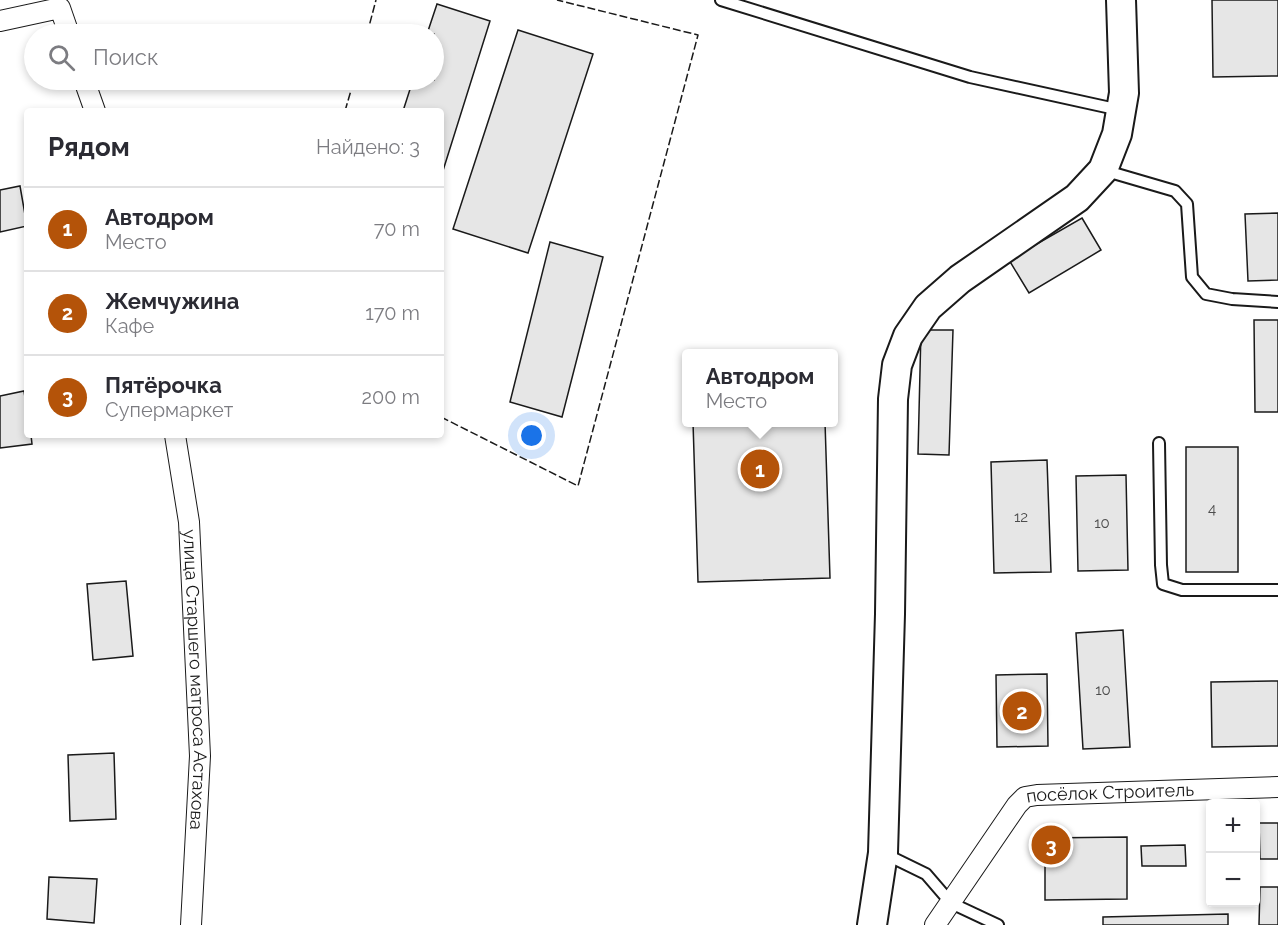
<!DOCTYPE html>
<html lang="ru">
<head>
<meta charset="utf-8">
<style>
  :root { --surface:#fff; --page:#f7f7f7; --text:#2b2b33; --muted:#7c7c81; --line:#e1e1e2; --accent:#b45309 }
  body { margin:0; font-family:Raleway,sans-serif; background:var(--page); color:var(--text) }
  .controls { position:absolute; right:18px; bottom:18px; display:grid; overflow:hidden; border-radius:6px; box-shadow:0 3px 9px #0003 }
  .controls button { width:54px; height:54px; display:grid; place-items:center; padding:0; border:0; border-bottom:2px solid var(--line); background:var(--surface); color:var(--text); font:30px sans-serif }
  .you { position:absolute; left:532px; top:436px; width:21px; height:21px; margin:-15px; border:4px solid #fff; border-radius:50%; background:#1a73e8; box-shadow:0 0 0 9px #1a73e833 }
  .badge { display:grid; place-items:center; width:39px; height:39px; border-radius:50%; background:var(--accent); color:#fff; font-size:20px; font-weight:700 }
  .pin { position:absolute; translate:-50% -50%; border:3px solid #fff; box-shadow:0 2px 6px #0006 }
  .popup { position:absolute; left:682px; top:349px; width:156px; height:78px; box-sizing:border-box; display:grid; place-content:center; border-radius:6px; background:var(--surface); filter:drop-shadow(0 2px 4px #0005); font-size:20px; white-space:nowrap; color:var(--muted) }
  .popup b { font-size:22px; color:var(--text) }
  .popup::after { content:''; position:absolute; left:50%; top:100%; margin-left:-12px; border:12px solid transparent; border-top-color:var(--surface) }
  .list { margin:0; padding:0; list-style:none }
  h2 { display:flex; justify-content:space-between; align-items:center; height:78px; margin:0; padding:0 24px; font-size:26px }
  h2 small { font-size:20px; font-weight:400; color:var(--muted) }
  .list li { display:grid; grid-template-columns:39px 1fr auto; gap:18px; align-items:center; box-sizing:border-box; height:84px; padding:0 24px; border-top:2px solid var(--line) }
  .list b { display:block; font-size:22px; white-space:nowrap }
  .list p { margin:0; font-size:20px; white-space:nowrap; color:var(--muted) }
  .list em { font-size:20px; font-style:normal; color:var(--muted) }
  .icon { flex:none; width:33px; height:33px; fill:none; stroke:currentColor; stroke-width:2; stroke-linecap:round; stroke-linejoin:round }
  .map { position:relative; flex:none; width:1278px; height:925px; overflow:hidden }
  .search { position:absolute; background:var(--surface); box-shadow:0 3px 9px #0003; left:24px; top:24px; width:420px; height:66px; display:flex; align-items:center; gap:15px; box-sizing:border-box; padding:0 21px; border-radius:33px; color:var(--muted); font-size:22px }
  .panel { position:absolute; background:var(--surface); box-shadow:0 3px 9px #0003; left:24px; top:108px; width:420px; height:330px; border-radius:6px }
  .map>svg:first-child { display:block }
  .building { fill:#e6e6e6; stroke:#1a1a1a; stroke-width:1.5 }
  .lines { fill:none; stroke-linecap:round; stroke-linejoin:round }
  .lane-casing { stroke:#1a1a1a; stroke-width:14 }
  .street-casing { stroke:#1a1a1a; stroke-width:22 }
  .secondary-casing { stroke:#1a1a1a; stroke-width:32 }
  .lane { stroke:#fff; stroke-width:10 }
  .street { stroke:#fff; stroke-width:20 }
  .secondary { stroke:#fff; stroke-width:28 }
  .fence { stroke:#1a1a1a; stroke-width:1.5; stroke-dasharray:8 3; stroke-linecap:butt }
  .labels { text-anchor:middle; stroke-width:4.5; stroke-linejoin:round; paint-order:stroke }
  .number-label { font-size:15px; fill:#4d4d4d }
  .street-label { font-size:18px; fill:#1a1a1a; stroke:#fff }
</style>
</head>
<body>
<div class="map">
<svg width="1278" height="925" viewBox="0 0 1278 925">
  <rect width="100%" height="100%" fill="#fff"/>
  <g class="building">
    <path d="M1212 0H1278V76L1213 77Z"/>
    <path d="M437 4 490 21 441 177V111H403L413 80H434V34H427Z"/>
    <path d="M518 30 593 54 528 253 453 229Z"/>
    <path d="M20 186 27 226 0 232V190Z"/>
    <path d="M1278 213V280L1248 281 1245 214Z"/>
    <path d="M1082 218 1101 250 1029 293 1009 260Z"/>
    <path d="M550 242 603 257 562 417 510 402Z"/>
    <path d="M1254 320H1278V412H1255Z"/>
    <path d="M921 330H953L949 455 918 454Z"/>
    <path d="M24 391 27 411V435H31L32 444 0 448V396Z"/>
    <path d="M693 422H825L830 578 698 582Z"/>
    <rect x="1186" y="447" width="52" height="125"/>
    <path d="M1047 460 1051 572 994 573 991 462Z"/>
    <path d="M1126 475 1128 570 1078 571 1076 476Z"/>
    <path d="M126 581 133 656 93 660 87 584Z"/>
    <path d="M1123 630 1130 747 1083 749 1076 633Z"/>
    <path d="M1047 674 1048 746 997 747 996 675Z"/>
    <path d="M1278 681V746L1212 747 1211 682Z"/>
    <path d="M114 753 116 819 70 821 68 755Z"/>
    <path d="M1259 823H1278V859H1260Z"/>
    <path d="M1127 837V899L1045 900V838Z"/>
    <path d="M1185 845 1186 866H1142L1141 846Z"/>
    <path d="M49 877 97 879 94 923 47 919Z"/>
    <path d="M1260 887H1278V925H1259Z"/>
    <path d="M1228 914V925H1103V917Z"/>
  </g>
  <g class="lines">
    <defs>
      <g id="lane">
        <path d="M721 0 970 77 1120 110"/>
        <path d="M1103 170 1175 191 1187 204 1192 277 1206 294 1232 299 1278 302"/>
        <path d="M1159 443 1161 565 1163 584 1182 590H1278"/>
        <path d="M883 853 926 874 951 903 998 925"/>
      </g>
      <g id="street">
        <path d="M0 21 60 8 69 34"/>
        <path d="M84 80 95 111"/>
        <path id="s1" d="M175 435 189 522 200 756 191 925"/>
        <path id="s2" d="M935 925 1017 805 1025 797 1037 795 1278 787"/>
      </g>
      <path id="secondary" d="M872 925 883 853 890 614 893 399 897 365 908 336 928 307 960 279 1077 198 1103 170 1117 134 1124 93 1121 0"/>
    </defs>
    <use href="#lane" class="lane-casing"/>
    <use href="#street" class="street-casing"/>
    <use href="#secondary" class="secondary-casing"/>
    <use href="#lane" class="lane"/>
    <use href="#street" class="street"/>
    <use href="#secondary" class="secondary"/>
    <g class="fence">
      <path d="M367 34 376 0"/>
      <path d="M345 111 354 80"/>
      <path d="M441 417 578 486 698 35 557 0"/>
    </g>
  </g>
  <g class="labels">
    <g class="number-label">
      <text x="1212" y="514">4</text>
      <text x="1021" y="522">12</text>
      <text x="1102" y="528">10</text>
      <text x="1103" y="695">10</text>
    </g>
    <g class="street-label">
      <text dy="6" stroke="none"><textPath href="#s1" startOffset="246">улица Старшего матроса Астахова</textPath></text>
      <text dy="6" stroke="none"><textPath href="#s2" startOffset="242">посёлок Строитель</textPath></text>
    </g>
  </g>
</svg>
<div class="controls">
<button>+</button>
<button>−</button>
</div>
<div class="you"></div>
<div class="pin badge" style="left:760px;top:469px">1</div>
<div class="popup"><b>Автодром</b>Место</div>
<div class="pin badge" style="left:1022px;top:711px">2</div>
<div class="pin badge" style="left:1051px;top:845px">3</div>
<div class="search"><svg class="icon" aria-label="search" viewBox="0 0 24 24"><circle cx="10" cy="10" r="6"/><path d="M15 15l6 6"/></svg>Поиск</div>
<section class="panel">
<h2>Рядом<small>Найдено: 3</small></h2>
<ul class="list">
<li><span class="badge">1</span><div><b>Автодром</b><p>Место</p></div><em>70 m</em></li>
<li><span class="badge">2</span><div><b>Жемчужина</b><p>Кафе</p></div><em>170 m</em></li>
<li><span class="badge">3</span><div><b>Пятёрочка</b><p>Супермаркет</p></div><em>200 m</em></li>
</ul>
</section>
</div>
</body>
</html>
